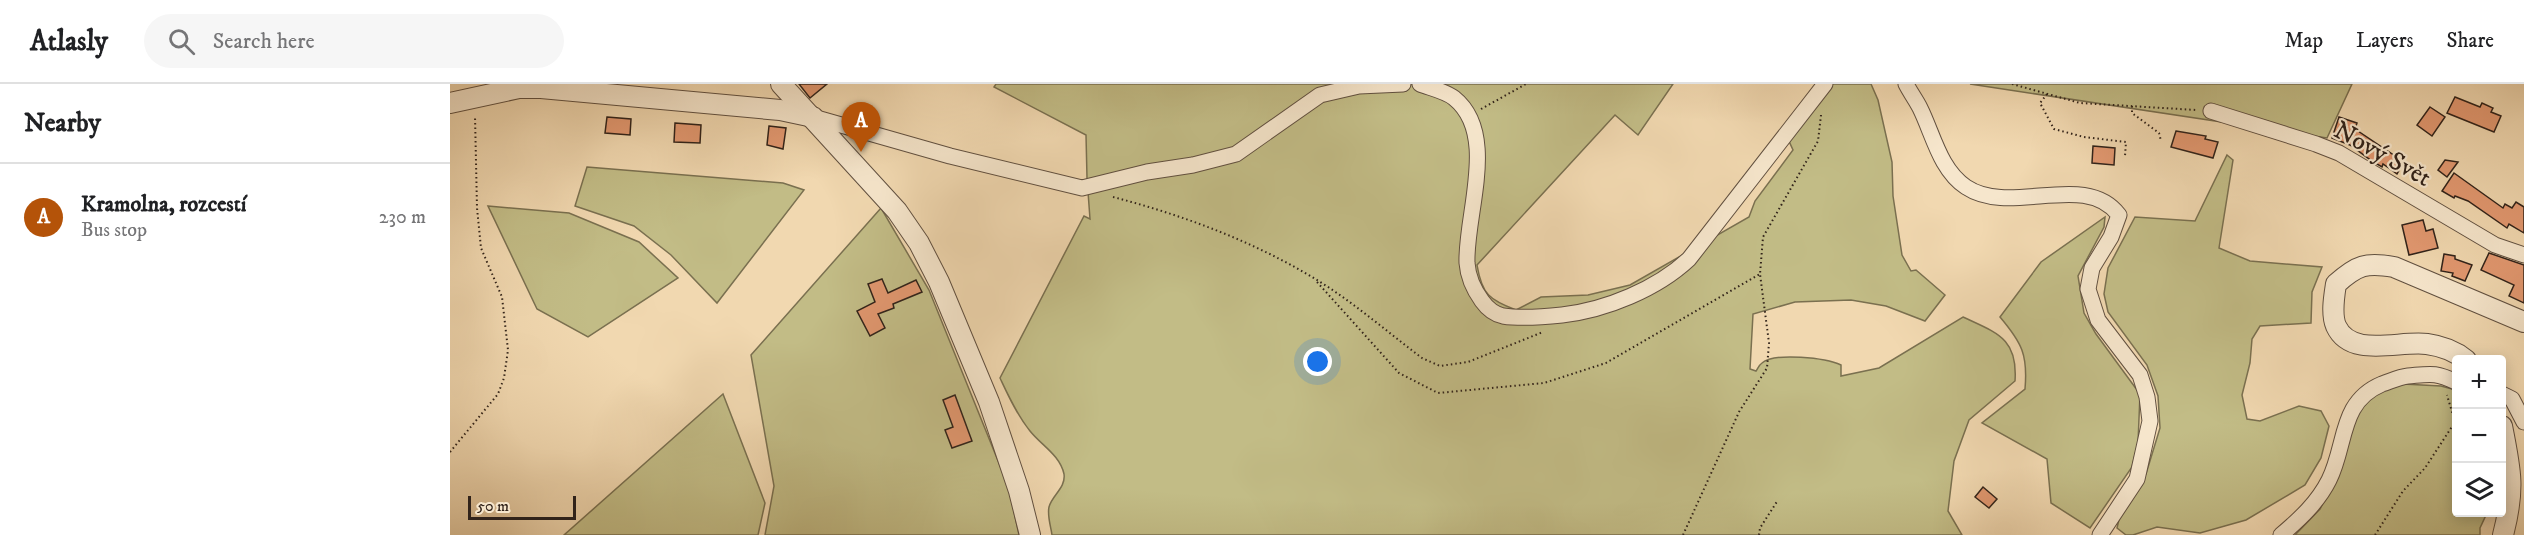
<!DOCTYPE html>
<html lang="en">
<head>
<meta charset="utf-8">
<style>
  :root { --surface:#fff; --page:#f6f6f6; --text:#202124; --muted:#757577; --line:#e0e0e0; --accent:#b45309 }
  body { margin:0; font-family:"IM FELL DW Pica",serif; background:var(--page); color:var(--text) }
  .controls { position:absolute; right:18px; bottom:18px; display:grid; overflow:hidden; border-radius:6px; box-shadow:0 3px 15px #0003 }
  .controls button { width:54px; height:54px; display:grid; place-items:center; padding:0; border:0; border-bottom:2px solid var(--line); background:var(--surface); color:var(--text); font:30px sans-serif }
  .scale { position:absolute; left:18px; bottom:15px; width:108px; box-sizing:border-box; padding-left:6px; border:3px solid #31231a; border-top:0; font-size:16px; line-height:21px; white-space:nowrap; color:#31231a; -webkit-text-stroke:4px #f6e6cc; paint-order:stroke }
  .you { position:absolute; left:868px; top:278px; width:21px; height:21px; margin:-15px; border:4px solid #fff; border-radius:50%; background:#1a73e8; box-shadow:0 0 0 9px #1a73e833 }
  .badge { display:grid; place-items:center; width:39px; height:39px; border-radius:50%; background:var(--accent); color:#fff; font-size:20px; font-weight:700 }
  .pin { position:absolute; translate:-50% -50px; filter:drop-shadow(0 2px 3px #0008) }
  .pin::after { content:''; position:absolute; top:32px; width:21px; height:18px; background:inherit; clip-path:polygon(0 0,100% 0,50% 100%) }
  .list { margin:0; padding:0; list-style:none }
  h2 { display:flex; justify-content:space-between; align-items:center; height:78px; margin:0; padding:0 24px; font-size:26px }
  h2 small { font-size:20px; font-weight:400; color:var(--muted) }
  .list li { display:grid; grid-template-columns:39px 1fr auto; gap:18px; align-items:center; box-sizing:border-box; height:108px; padding:0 24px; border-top:2px solid var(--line) }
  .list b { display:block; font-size:22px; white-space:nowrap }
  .list p { margin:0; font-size:20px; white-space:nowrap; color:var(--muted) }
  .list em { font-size:20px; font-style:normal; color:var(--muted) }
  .icon { flex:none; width:33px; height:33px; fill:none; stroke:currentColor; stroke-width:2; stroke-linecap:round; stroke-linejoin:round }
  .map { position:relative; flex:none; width:2074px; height:451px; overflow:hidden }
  header { display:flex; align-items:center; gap:36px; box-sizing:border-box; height:84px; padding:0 30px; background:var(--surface); border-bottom:2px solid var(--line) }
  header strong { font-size:28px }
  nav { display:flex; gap:33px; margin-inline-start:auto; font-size:21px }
  .search { width:420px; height:54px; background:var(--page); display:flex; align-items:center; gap:15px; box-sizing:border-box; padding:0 21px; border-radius:33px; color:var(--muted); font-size:22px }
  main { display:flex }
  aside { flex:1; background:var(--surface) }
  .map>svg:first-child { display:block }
  .green { fill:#c2bc86; stroke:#7a7050; stroke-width:1.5 }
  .building { fill:#e29870; stroke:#31231a; stroke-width:1.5 }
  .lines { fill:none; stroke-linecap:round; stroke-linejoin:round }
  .minor-casing { stroke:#615040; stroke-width:17 }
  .tertiary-casing { stroke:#615040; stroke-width:22 }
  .path { stroke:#31231a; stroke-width:2; stroke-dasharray:1.5 3; stroke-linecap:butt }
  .minor { stroke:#f6e6cc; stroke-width:15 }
  .tertiary { stroke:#f6e6cc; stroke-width:20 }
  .labels { text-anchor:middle; stroke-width:4.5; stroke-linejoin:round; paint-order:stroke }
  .street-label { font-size:26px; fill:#31231a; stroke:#f6e6cc }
</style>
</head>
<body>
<header>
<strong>Atlasly</strong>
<div class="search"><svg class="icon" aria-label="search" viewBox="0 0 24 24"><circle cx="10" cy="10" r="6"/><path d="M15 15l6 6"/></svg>Search here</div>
<nav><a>Map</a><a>Layers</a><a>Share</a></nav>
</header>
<main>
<aside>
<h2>Nearby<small></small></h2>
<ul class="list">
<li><span class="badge">A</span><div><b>Kramolna, rozcestí</b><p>Bus stop</p></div><em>230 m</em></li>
</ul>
</aside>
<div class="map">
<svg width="2074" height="451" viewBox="0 0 2074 451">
  <rect width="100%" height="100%" fill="#f1d8b0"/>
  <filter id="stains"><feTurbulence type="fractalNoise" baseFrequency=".00333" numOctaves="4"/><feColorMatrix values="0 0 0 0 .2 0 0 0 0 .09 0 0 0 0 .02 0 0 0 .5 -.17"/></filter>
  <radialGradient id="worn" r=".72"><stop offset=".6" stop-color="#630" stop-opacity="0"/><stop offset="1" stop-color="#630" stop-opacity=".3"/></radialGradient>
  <g class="green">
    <path d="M546 0H1223L1188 51 1165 31 1027 181C1032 211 1040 216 1066 226L1091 213 1138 211 1180 201 1299 133 1305 117 1343 66 1338 55 1380 0H1421L1428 16 1442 78 1443 112 1452 171 1461 187 1466 186 1495 211 1475 237 1436 222 1401 216 1345 218 1303 230 1300 285 1306 287C1308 284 1309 281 1312 279 1325 268 1376 274 1391 281V292L1429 284 1513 233C1547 249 1568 254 1565 297L1519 336 1504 377 1498 427 1512 451H602C601 443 597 432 599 423 602 411 616 404 614 390 610 371 591 361 580 347 567 331 558 311 550 294L634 132 640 135 637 94 636 51 544 3Z"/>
    <path d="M1520 0H1902L1877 54Z"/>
    <path d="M1777 71 1783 76 1769 164 1800 177 1872 183 1862 208 1861 239 1810 242 1802 255 1800 279 1792 311 1797 335 1810 337 1849 322 1871 327 1879 342 1871 374 1855 401 1796 436 1750 449 1707 443 1683 451H1676L1667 444 1670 431 1696 390 1710 344 1708 312 1697 281 1658 228 1654 210 1658 184 1685 133 1745 137Z"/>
    <path d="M137 83 333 99 354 106 267 219 221 171 184 142 125 122Z"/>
    <path d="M38 122 119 129 189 158 228 194 138 253 87 225Z"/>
    <path d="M431 124 479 206 559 404 569 451H315L324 402 301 271Z"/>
    <path d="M1655 133 1654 143 1628 192 1634 229 1646 250 1690 310 1688 359 1682 383 1640 444 1601 419 1597 375 1532 339 1575 305C1578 271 1572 259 1550 233L1591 178Z"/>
    <path d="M1953 300 1991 302 2006 306V428L2037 429 2030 444V451H1845L1870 425 1888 390 1910 323 1933 305Z"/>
    <path d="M273 310 315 419 308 451H114Z"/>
  </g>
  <g class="building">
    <path d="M349 0H377L360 14Z"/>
    <path d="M2005 13 2030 23 2032 19 2043 24 2041 28 2051 32 2044 48 1997 29Z"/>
    <path d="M1980 23 1995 33 1982 52 1967 41Z"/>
    <path d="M157 33 181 35 180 51 155 49Z"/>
    <path d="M1889 33 1907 39 1905 45 1954 78 1947 90 1933 80 1932 83 1922 77 1900 61 1882 54Z"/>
    <path d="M225 39 251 41 250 59 224 58Z"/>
    <path d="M319 42 336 44 333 65 317 61Z"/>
    <path d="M1726 47 1756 52 1755 55 1768 58 1763 74 1721 63Z"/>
    <path d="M1643 62 1665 64 1664 81 1642 79Z"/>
    <path d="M1995 76 2008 78 1997 93 1988 86Z"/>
    <path d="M2004 89 2053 124 2055 120 2062 124 2066 118 2074 123V149L2059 140 2057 144 2018 117 2005 112 2004 114 1992 107Z"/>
    <path d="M1973 136 1976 147 1983 145 1988 164 1959 171 1952 141Z"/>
    <path d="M2039 169 2074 181V219L2059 212 2064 201 2031 186Z"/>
    <path d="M1994 170 2005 172V175L2022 181 2015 197 2002 192 2003 189 1991 187Z"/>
    <path d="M432 195 438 209 466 196 472 208 443 220 444 224 428 230 435 244 420 252 407 227 425 218 418 200Z"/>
    <path d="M505 311 522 357 502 364 495 346 503 343 493 316Z"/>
    <path d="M1533 403 1547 415 1539 424 1525 413Z"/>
  </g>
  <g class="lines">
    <defs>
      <g id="minor">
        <path d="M970 0C980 4 995 7 1004 14 1049 50 1015 131 1017 179 1018 193 1024 206 1032 217 1037 224 1044 230 1053 232 1072 235 1093 233 1112 231 1156 226 1207 205 1239 175L1375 0"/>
        <path d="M1456 0C1460 8 1466 16 1470 24 1483 50 1490 86 1516 103 1561 133 1635 86 1669 131L1661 153 1642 184 1638 205 1648 236 1690 291 1697 313 1700 337 1687 395 1650 451"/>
        <path d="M1761 27 1866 60 1889 69 2045 161 2074 171"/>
        <path d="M363 33 500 72 632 104 697 88 743 81 786 70 870 11 909 2 953 0"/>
        <path d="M2052 310 2062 315 2074 338"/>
        <path d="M1831 451C1850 435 1868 418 1879 396 1897 360 1889 318 1932 300 1941 297 1949 293 1958 292 1981 290 1985 288 2006 298"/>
      </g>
      <g id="tertiary">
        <path d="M331 0 447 127 469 159 489 198 539 318 569 407 580 451"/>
        <path d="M0 19 69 4H91L330 26 363 33"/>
        <path d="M2016 276C2005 267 1992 262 1977 260 1950 256 1901 275 1886 242 1881 230 1884 213 1886 200 1907 181 1916 178 1944 183L2074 238"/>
        <path d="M2052 342C2061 387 2065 405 2053 451"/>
      </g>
    </defs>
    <use href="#minor" class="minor-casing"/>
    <use href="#tertiary" class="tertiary-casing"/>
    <g class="path">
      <path d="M1562 0 1630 19 1746 26"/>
      <path d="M1597 10 1590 19 1604 45 1634 53 1676 58 1675 72"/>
      <path d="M1682 22V29L1709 49 1711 57"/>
      <path d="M1031 25 1076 0"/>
      <path d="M663 113C732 131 800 156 862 193 901 216 936 247 972 274L990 282 1018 278 1093 248"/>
      <path d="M867 198 949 289 988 309 1094 299 1156 279 1310 190"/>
      <path d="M0 368 48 310 54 294 58 266 52 213 31 164 27 124 25 32"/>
      <path d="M1233 451 1289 328 1317 284 1319 259 1310 190 1313 153 1368 57 1371 31"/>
      <path d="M1309 451 1310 444 1328 416"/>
      <path d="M1925 451 1953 407 1975 384 2005 338 1997 311"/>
    </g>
    <use href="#minor" class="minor"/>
    <use href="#tertiary" class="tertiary"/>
  </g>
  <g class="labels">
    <g class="street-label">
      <text transform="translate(1933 69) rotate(29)" y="9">Nový Svět</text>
    </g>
  </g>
  <rect width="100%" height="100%" filter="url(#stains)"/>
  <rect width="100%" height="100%" fill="url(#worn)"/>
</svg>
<div class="controls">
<button>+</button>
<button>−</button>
<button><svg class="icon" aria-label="layers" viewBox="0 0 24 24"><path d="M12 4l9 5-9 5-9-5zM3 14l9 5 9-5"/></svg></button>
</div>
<div class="scale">50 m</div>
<div class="you"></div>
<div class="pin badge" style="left:411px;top:68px">A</div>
</div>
</main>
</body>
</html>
